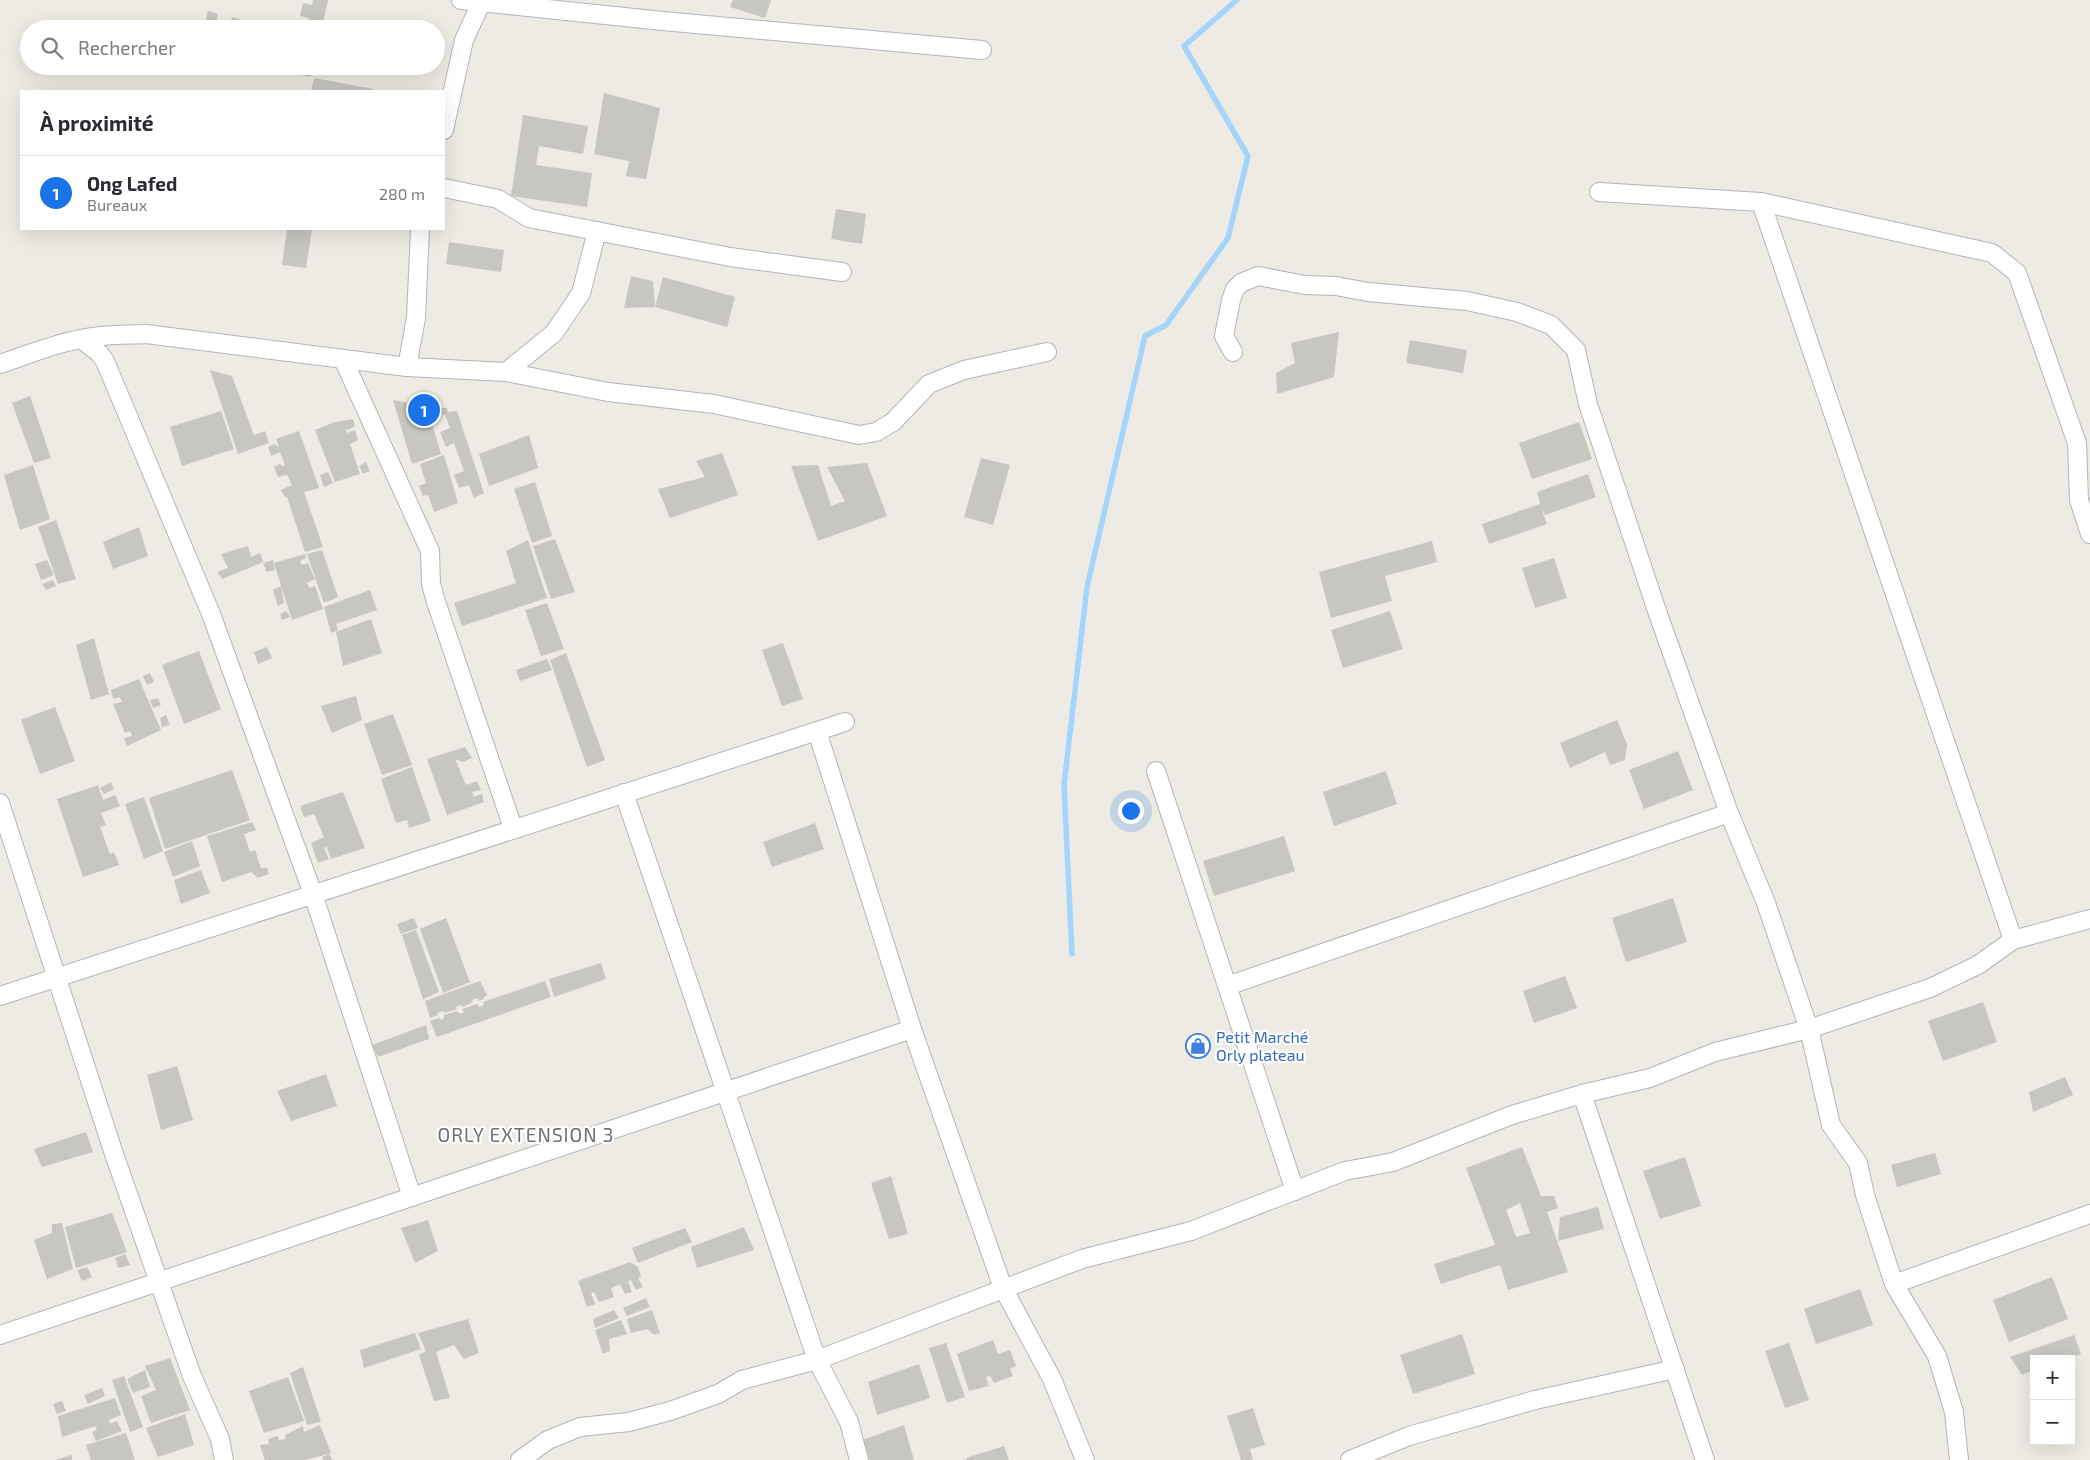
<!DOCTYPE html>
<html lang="fr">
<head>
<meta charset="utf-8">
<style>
  :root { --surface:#fff; --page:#f7f7f7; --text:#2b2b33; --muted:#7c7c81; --line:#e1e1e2; --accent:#1a73e8 }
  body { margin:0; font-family:"Exo 2",sans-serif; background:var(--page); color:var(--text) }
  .controls { position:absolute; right:15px; bottom:15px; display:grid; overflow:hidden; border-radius:0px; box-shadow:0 5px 20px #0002 }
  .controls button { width:45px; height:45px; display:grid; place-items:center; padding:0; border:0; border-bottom:1px solid var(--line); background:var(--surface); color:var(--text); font:25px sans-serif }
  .you { position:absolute; left:1130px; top:810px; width:18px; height:18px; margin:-12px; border:4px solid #fff; border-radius:50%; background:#1a73e8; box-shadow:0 0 0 8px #1a73e833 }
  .badge { display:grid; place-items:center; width:32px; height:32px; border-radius:50%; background:var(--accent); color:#fff; font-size:16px; font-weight:700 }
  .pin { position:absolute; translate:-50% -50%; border:2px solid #fff; box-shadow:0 1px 5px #0006 }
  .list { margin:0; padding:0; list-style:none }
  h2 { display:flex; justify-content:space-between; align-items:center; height:65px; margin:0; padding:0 20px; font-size:21px }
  h2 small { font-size:16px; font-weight:400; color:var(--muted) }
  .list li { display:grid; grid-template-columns:32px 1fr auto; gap:15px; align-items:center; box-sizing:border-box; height:75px; padding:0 20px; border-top:1px solid var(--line) }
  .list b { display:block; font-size:19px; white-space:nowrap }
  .list p { margin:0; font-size:16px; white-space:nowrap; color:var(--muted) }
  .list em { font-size:16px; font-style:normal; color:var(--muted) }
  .icon { flex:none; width:28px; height:28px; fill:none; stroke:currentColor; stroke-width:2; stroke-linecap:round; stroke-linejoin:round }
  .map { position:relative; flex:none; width:2090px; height:1460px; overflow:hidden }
  .search { position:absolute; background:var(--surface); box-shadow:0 5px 20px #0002; left:20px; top:20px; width:425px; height:55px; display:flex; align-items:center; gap:12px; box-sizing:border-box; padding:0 18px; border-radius:28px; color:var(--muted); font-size:19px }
  .panel { position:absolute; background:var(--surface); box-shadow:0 5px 20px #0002; left:20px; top:90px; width:425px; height:140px; border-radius:0px }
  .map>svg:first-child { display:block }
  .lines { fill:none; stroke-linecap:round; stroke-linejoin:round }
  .stream { stroke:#a5d4fb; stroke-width:5.5 }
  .building { fill:#c8c6c0; fill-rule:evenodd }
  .street-casing { stroke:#b3b5b9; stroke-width:20 }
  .street { stroke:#fff; stroke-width:18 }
  .labels { text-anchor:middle; stroke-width:4.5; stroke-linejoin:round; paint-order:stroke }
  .shop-label { font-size:16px; fill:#366cbe; stroke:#fff; text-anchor:start }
  .quarter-label { font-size:19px; letter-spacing:1px; fill:#6c7075; stroke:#fff }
</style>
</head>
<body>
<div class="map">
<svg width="2090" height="1460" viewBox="0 0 2090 1460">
  <rect width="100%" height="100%" fill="#edebe3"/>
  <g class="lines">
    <path class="stream" d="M1072 954 1064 785 1087 587 1145 336 1166 325 1228 238 1248 156 1184 46 1237 0"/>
  </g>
  <g class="building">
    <path d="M313 0H328L322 29H298L299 24 308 26 309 18 300 16 303 3 312 5Z"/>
    <path d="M733 0H771L765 18 730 7Z"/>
    <path d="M208 11 218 14 216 23 229 27 232 17 240 19 238 27 243 29H198L200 22H205Z"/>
    <path d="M252 20 261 23 260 29H250Z"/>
    <path d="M290 66H314L311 77 289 73Z"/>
    <path d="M314 78 374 89V91H311Z"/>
    <path d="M604 93 660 108 646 179 626 176 629 161 594 154Z"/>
    <path d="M523 115 588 126 583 154 539 146 536 165 592 173 587 207 511 196Z"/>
    <path d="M836 209 866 214 862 244 831 239Z"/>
    <path d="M287 229H312L306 268 282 265Z"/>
    <path d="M449 242 504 250 501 272 446 264Z"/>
    <path d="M631 276 653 281 655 307 624 308Z"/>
    <path d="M663 277 735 297 727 327 655 307Z"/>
    <path d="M1339 332 1334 377 1277 394 1276 373 1295 363 1291 343Z"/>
    <path d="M1410 340 1467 350 1463 373 1406 363Z"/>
    <path d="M210 370 232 376 254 435 265 431 269 443 238 454Z"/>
    <path d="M30 396 51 458 34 463 12 403Z"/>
    <path d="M393 400 427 406 441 454 412 464Z"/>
    <path d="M438 408H447L448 412 457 411 484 493 474 498 469 485 459 488 454 475 464 471 454 443 446 447 440 432 450 428 445 415 437 414Z"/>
    <path d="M221 411 234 449 182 466 170 427Z"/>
    <path d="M353 419 355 426 348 430 345 429 347 433 355 430 358 440 350 444 360 474 335 482 315 430 335 422Z"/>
    <path d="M1579 422 1592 459 1532 479 1519 443Z"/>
    <path d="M299 431 319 488 304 492 323 547 305 552 287 497H285L281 490 292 485 287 475 278 477 274 467 280 464 282 466 285 465 280 452 271 456 268 447 274 444 279 447 276 439Z"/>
    <path d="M529 435 538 468 489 486 479 454Z"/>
    <path d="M722 453 738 495 670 518 658 489 705 477 696 461Z"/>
    <path d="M444 455 458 503 434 512 428 495 423 496 419 486 426 483 420 464Z"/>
    <path d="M981 458 1010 465 993 525 964 517Z"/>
    <path d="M366 462 370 471 363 474 359 466Z"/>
    <path d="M867 463 887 516 818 541 791 466 818 465 831 506 845 501 827 467Z"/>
    <path d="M33 465 50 519 20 530 4 475Z"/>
    <path d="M328 472 333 483 324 487 320 475Z"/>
    <path d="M1588 474 1596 497 1545 515 1541 508 1547 524 1489 544 1482 524 1540 504 1537 492Z"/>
    <path d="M535 482 552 536 532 543 514 489Z"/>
    <path d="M56 520 76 579 58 584 38 527Z"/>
    <path d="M139 527 148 556 113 569 103 542Z"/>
    <path d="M555 539 575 592 551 599 533 546Z"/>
    <path d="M528 540 547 598 462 626 454 603 516 583 506 551Z"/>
    <path d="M1432 541 1437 562 1385 576 1392 601 1331 618 1319 572Z"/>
    <path d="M248 546 251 557 260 553 263 562 222 579 217 572 228 568 221 554Z"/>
    <path d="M322 550 338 597 324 603 307 554Z"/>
    <path d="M305 554 306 558 300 561 302 565 308 563 315 579 307 583 310 588 315 586 323 609 292 620 274 563Z"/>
    <path d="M1554 558 1567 598 1535 608 1522 568Z"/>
    <path d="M47 560 54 575 41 580 35 564Z"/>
    <path d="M273 560 275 570 267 572 263 563Z"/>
    <path d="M53 580 56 586 46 590 42 584Z"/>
    <path d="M281 586 284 603 278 606 273 590Z"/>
    <path d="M370 590 377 610 336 624 338 630 331 633 324 607Z"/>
    <path d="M547 603 564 649 541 656 525 610Z"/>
    <path d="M286 611 290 617 282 620 280 614Z"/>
    <path d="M1390 611 1403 649 1343 668 1331 630Z"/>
    <path d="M371 619 382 653 343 666 336 632Z"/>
    <path d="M94 638 109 694 91 700 76 645Z"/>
    <path d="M783 643 803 699 782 706 762 650Z"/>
    <path d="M267 647 272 658 258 664 254 652Z"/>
    <path d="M199 651 221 709 184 724 162 665Z"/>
    <path d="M566 653 605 760 587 767 550 660Z"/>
    <path d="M547 659 552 670 520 681 516 670Z"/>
    <path d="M150 673 154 682 147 685 143 676Z"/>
    <path d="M139 679 161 730 127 746 124 738 132 736 130 731 125 733 113 704 122 702 120 697 113 699 111 690Z"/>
    <path d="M356 696 362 720 332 733 321 706Z"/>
    <path d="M158 698 161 705 153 708 150 700Z"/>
    <path d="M55 707 75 761 40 774 21 720Z"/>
    <path d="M393 714 412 765 382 775 364 724Z"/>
    <path d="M166 715 170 725 162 727 160 718Z"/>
    <path d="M1617 720 1627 744 1625 760 1610 765 1605 752 1570 768 1560 743Z"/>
    <path d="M465 747 472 758 463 762 455 759 466 785 477 781 481 790 472 792 474 797 482 794 484 802 447 815 427 759Z"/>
    <path d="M1678 751 1693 790 1644 809 1629 770Z"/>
    <path d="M412 767 431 821 409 828 407 820 396 823 381 779Z"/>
    <path d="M232 770 250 820 165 849 149 798Z"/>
    <path d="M1386 771 1397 804 1334 826 1323 792Z"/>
    <path d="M111 782 114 789 104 794 100 788Z"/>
    <path d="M98 785 103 800 115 795 120 806 101 813 106 825 100 827 110 854 114 852 119 865 83 877 57 799Z"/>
    <path d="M343 792 365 848 331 859 327 847 324 848 329 859 318 863 311 843 324 837 314 814 304 817 300 806Z"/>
    <path d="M144 797 163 851 144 859 125 804Z"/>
    <path d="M252 822 256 830 244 834 250 852 255 850 261 868H267L269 874 258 878 251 872 222 882 207 836Z"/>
    <path d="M815 823 824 849 772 867 763 842Z"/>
    <path d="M1284 836 1295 871 1214 896 1203 861Z"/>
    <path d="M192 841 200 866 173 877 164 852Z"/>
    <path d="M201 870 210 893 181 904 174 880Z"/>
    <path d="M1673 898 1687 942 1626 962 1612 918Z"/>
    <path d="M414 918 418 928 401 934 397 924Z"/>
    <path d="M446 918 470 982 443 993 420 929Z"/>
    <path d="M416 930 439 992 423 999 402 935Z"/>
    <path d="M601 963 606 979 554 997 549 979Z"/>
    <path d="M1565 976 1577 1008 1534 1023 1523 991Z"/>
    <path d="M480 981 487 995 484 997V999L479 1001 478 998 472 1000 473 1002 463 1007 461 1005 455 1007 457 1009 445 1013 443 1011 437 1013 438 1015 430 1018 425 1001Z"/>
    <path d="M545 981 551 997 437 1037 430 1021 439 1018 441 1020 444 1018V1015L457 1011 460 1014 464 1012 462 1009 477 1004 479 1007 484 1005 483 1002Z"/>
    <path d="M1983 1002 1997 1042 1943 1061 1928 1021Z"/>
    <path d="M426 1025 429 1039 378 1057 372 1045Z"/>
    <path d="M177 1066 193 1120 161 1130 147 1075Z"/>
    <path d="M326 1074 337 1106 291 1121 277 1091Z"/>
    <path d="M2065 1077 2073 1095 2033 1112 2029 1092Z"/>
    <path d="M86 1132 93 1152 42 1167 34 1149Z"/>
    <path d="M1522 1147 1541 1196H1554L1558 1208 1547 1212 1568 1272 1508 1290 1500 1265 1441 1284 1434 1264 1495 1245 1466 1168ZM1520 1203 1530 1233 1516 1237 1506 1210Z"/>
    <path d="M1935 1153 1941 1174 1897 1187 1891 1165Z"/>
    <path d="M1685 1157 1701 1206 1660 1219 1643 1171Z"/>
    <path d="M891 1176 908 1234 889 1239 871 1183Z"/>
    <path d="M1598 1207 1604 1229 1558 1241 1560 1217Z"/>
    <path d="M112 1213 127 1252 76 1268 65 1227Z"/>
    <path d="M428 1220 438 1251 415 1263 401 1228Z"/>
    <path d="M62 1223 73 1269 47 1279 34 1240 52 1233V1224Z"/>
    <path d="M744 1227 754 1250 697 1268 691 1247Z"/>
    <path d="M685 1228 692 1242 638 1263 632 1248Z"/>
    <path d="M125 1254 130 1265 118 1268 115 1258Z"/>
    <path d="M630 1262 638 1267 641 1276 638 1278 643 1287 636 1290 631 1280 628 1281 632 1292 625 1294 620 1284 611 1288 614 1297 599 1302 594 1292 591 1293 595 1304 587 1307 578 1281Z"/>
    <path d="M87 1267 92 1277 82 1281 77 1270Z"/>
    <path d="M2052 1277 2068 1319 2009 1342 1993 1300Z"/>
    <path d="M1860 1289 1873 1325 1816 1344 1804 1309Z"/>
    <path d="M646 1298 650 1307 627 1316 623 1308Z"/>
    <path d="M614 1310 619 1318 595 1328 593 1319Z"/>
    <path d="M652 1310 660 1333 654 1335 647 1329 631 1333 627 1319Z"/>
    <path d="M468 1319 479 1353 464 1359 454 1345 436 1352 450 1398 434 1401 419 1355 426 1351 418 1333Z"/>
    <path d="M621 1320 627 1334 609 1339 610 1351 603 1354 595 1330Z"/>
    <path d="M415 1333 421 1349 364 1368 360 1350Z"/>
    <path d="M1462 1334 1475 1374 1413 1394 1400 1355Z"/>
    <path d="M2074 1335 2081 1354 2068 1359H2034V1370L2022 1375 2010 1357Z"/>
    <path d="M993 1340 998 1354 1010 1350 1016 1366 1010 1369 1013 1376 994 1383 990 1376 986 1377 989 1386 969 1391 957 1354Z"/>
    <path d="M946 1343 965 1397 947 1403 929 1348Z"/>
    <path d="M1789 1343 1809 1400 1785 1408 1765 1351Z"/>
    <path d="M170 1358 190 1410 151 1423 141 1396 156 1390 145 1366Z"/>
    <path d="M919 1364 930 1398 877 1415 868 1382Z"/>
    <path d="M303 1367 321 1422 307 1425 290 1373Z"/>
    <path d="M145 1370 150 1387 133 1393 127 1379Z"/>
    <path d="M124 1376 143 1427 130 1432 112 1380Z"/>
    <path d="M288 1377 304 1421 264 1433 249 1391Z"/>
    <path d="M102 1388 105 1396 88 1404 84 1395Z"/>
    <path d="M115 1398 121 1415 109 1420 110 1424 117 1421 122 1431 96 1441 92 1432 97 1430 95 1426 62 1437 58 1416Z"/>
    <path d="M62 1401 66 1411 57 1414 53 1404Z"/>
    <path d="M1253 1408 1265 1445 1250 1449 1253 1460H1241L1227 1416Z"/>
    <path d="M185 1414 194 1445 158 1457 146 1428Z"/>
    <path d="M320 1425 331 1453 306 1460H265L260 1445 269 1444 268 1439 277 1436 279 1440 286 1439 285 1435 303 1426 304 1432Z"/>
    <path d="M904 1425 914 1460H870L863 1440Z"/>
    <path d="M126 1433 135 1460H91L86 1445Z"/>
    <path d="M1004 1446 1009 1460H967L966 1458Z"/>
    <path d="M329 1454 333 1460H324L322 1457Z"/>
    <path d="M72 1455V1460H55Z"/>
  </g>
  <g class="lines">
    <defs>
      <g id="street">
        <path d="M461 0 663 21 982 50"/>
        <path d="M444 130 464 40 481 3"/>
        <path d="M444 188 498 199 529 218 730 257 842 272"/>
        <path d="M1599 192 1761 202 1992 253 2017 273 2077 443 2079 500 2090 534"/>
        <path d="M1761 202 2013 940"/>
        <path d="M81 339 99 353 105 361 211 614 313 894 412 1197"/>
        <path d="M1233 352 1224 336 1231 300 1235 289 1241 283 1258 276 1305 285 1336 286 1368 292 1467 301 1517 312 1551 325 1576 350 1588 404 1658 614 1729 813 1766 903 1809 1029 1831 1125 1858 1163 1865 1195 1894 1284 1937 1356 1954 1412 1959 1460"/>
        <path d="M343 359 430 551 431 584 436 602 513 828"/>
        <path d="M0 364C27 355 53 344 81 339 102 334 125 335 146 334L407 367 506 372 608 392 714 404 859 435 876 432 893 422 929 384 964 370 1047 352"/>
        <path d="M407 367 416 318 420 229"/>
        <path d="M506 372 554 333 581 293 597 231"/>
        <path d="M817 731 912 1029 1003 1288 1052 1379 1085 1460"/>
        <path d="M1156 771 1295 1191"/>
        <path d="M624 793 817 1360 849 1422 859 1460"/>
        <path d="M0 803 114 1154 192 1376 220 1439 224 1460"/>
        <path d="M1227 986 1729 813"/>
        <path d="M0 996 845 722"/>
        <path d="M1582 1094 1705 1460"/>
        <path d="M1894 1284 2090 1214"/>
        <path d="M0 1335 912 1029"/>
        <path d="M520 1460 548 1440 580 1427 629 1422 670 1411 718 1394 742 1380 817 1360 1082 1259 1191 1231 1345 1171 1393 1162 1512 1115 1582 1094 1650 1078 1715 1052 1809 1029 1930 988 1978 965 2013 940 2090 919"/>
        <path d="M1350 1460 1409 1436 1535 1400 1675 1369"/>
      </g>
    </defs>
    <use href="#street" class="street-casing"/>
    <use href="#street" class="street"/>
  </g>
  <defs>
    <symbol id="shop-ring" viewBox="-11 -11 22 22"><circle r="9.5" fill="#fff" stroke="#3f7fe0" stroke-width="1.5"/><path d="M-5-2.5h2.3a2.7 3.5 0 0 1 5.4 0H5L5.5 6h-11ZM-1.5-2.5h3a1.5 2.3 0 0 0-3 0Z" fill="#3f7fe0"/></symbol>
  </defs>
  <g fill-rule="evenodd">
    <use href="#shop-ring" x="1184" y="1032" width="28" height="28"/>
  </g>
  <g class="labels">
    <g class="shop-label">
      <text x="1216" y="1043">Petit Marché<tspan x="1216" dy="18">Orly plateau</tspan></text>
    </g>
    <g class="quarter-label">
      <text x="526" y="1142">ORLY EXTENSION 3</text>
    </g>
  </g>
</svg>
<div class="controls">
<button>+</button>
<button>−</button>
</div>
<div class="you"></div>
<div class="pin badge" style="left:424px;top:410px">1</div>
<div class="search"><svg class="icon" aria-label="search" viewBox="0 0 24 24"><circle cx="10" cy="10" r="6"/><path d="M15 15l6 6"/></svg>Rechercher</div>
<section class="panel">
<h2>À proximité<small></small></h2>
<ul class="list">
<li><span class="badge">1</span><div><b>Ong Lafed</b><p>Bureaux</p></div><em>280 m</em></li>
</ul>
</section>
</div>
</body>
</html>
